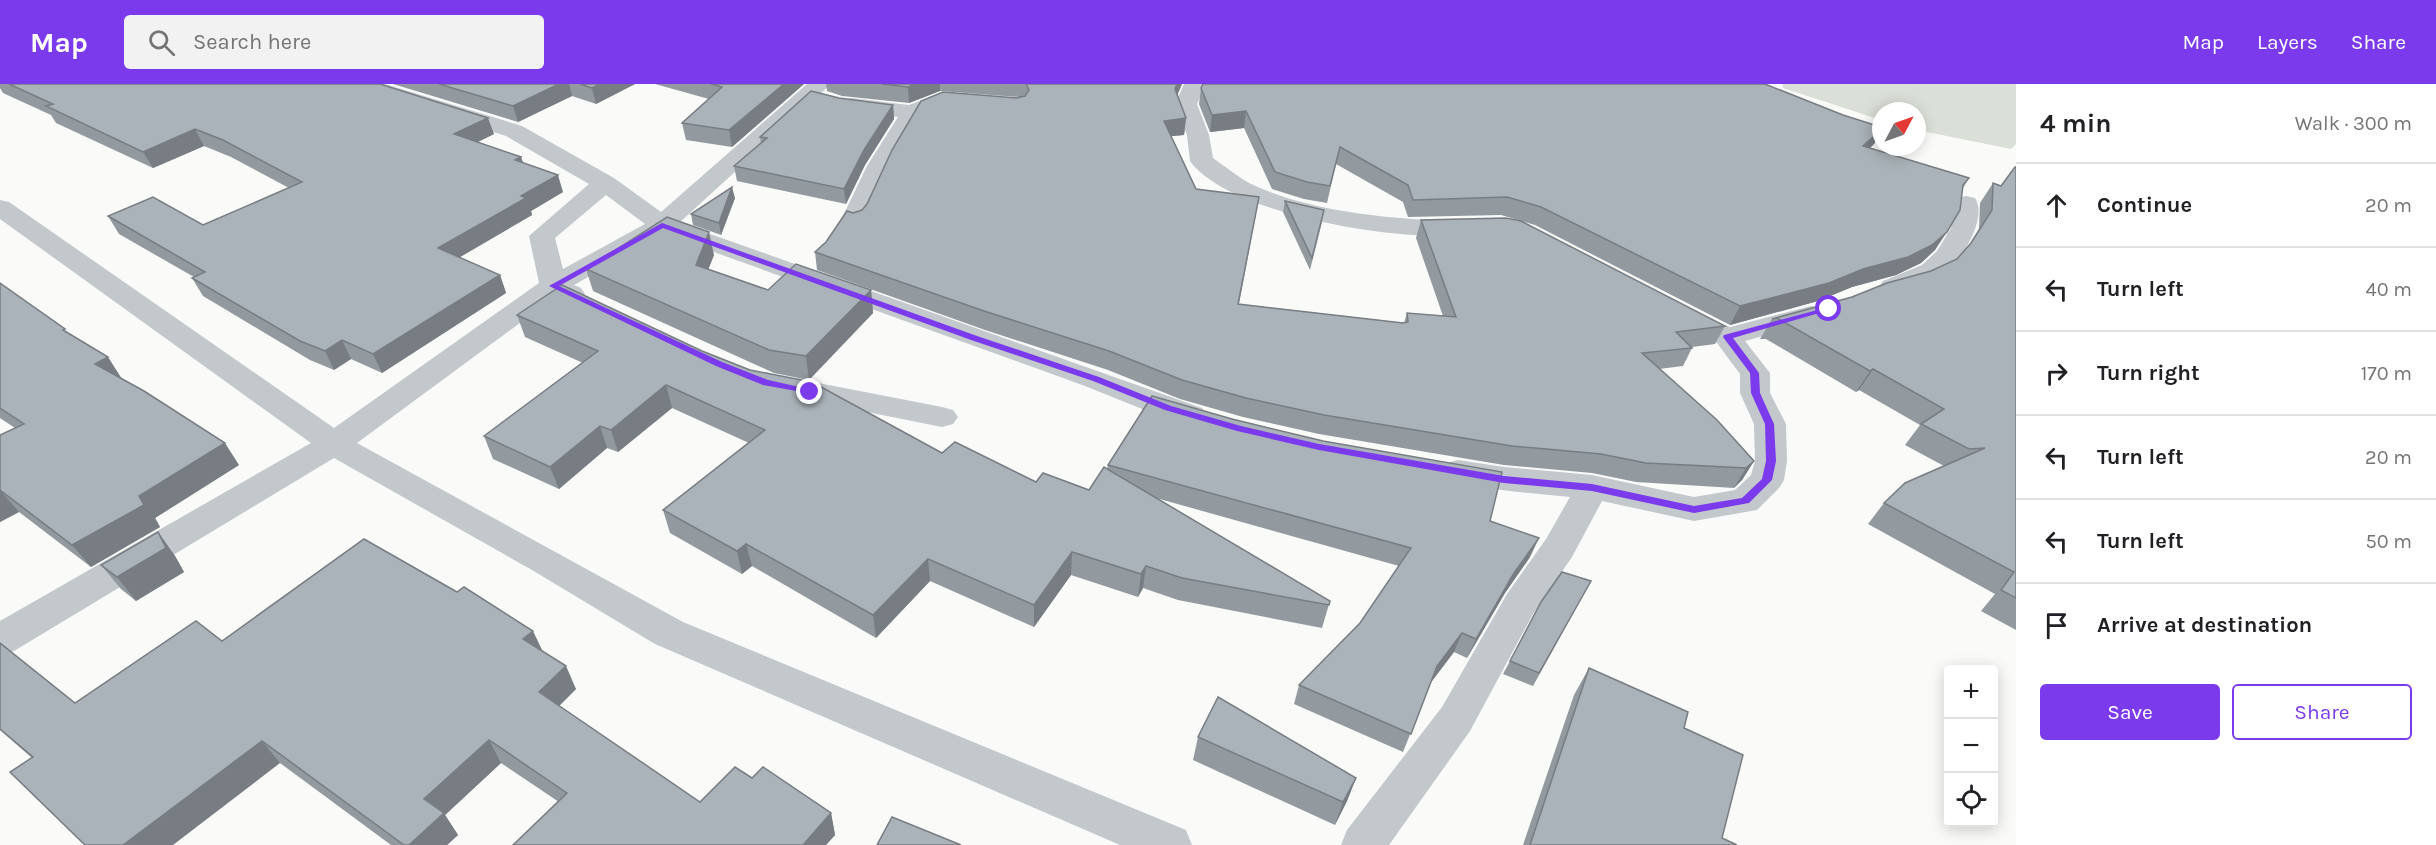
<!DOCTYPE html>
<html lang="en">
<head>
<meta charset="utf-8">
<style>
  :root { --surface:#fff; --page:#f2f2f2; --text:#202124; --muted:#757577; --line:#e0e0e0; --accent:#7c3aed }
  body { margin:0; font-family:Karla,sans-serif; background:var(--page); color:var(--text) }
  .controls { position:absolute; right:18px; bottom:18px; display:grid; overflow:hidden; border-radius:6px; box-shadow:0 3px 15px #0003 }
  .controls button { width:54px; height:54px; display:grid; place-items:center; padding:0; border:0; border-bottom:2px solid var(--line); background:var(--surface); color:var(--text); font:30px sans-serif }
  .compass { position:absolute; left:1872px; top:18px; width:54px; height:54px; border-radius:50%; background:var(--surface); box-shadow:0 3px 15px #0003; rotate:49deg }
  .stop { position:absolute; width:18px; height:18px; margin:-14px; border:4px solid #7c3aed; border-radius:50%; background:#fff }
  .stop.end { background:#7c3aed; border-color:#fff; box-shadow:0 2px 6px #0008 }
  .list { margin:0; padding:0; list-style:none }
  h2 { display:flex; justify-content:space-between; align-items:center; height:78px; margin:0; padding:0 24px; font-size:26px }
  h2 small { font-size:20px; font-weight:400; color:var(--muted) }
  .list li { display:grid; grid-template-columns:39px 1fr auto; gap:18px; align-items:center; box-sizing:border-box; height:84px; padding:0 24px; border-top:2px solid var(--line) }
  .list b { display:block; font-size:22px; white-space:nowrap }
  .list em { font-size:20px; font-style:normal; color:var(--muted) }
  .actions { display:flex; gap:12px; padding:18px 24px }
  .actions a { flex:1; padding:14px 0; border:2px solid var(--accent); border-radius:6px; text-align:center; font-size:21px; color:var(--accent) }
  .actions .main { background:var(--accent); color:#fff }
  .icon { flex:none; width:33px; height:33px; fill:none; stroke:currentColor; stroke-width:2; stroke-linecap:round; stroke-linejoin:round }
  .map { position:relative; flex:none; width:2016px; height:761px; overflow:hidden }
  header { display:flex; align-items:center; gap:36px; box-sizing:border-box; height:84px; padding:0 30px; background:var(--accent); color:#fff }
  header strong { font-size:28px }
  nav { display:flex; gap:33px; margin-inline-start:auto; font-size:21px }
  .search { width:420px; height:54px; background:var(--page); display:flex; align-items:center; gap:15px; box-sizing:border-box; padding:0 21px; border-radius:6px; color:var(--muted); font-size:22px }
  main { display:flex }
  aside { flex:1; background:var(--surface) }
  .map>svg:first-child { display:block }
  .green { fill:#dadfd7 }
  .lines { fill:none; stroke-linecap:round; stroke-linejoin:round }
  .street { fill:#c3c8cc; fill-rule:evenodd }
  .wall { fill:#929a9f }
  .shaded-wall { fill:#777d82 }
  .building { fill:#aab3b9; stroke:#777d82; stroke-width:1.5 }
  .route { fill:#7c3aed }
</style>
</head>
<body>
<header>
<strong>Map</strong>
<div class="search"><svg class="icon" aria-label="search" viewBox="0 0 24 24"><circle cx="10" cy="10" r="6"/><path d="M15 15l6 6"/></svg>Search here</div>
<nav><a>Map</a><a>Layers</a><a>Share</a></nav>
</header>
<main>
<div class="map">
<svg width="2016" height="761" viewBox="0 0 2016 761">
  <rect width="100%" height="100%" fill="#fafaf8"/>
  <path class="green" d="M1783 0H2016V60L2011 65 1917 46V27H1881V36L1783 4Z"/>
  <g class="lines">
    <g class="street">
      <path d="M352 0H385L522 42 614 94 661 128 807 0H831L679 139 1202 324 1207 331 1202 338 1191 341 1157 331 1085 302 664 150 574 201 581 204 585 210 581 216 571 218 555 213 357 359 683 538 1186 746 1192 761H1120L655 560 532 486 334 374 14 567 0 571V537L311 359 0 135V116L9 118 334 344 539 199 529 152 589 100 506 52 356 4ZM606 111 645 140 563 185 555 154Z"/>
      <path d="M1184 0H1206L1197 20 1209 51 1213 74C1226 83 1238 93 1251 100 1300 123 1359 131 1412 135 1431 137 1452 133 1471 138L1475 143 1471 148C1412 163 1227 130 1190 77L1187 51 1175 20Z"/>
      <path d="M940 9 965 10 968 15 965 20 944 21 920 32 891 82 863 141 854 144 845 141 841 136 867 82 898 33 843 26 840 21 843 16 851 14 909 21Z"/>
      <path d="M1966 112 1975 114C1989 135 1959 181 1940 193 1925 203 1902 213 1883 209L1879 203 1883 197 1922 181 1937 167 1951 144 1954 119 1957 114Z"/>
      <path d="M1811 222 1821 224 1825 230 1821 236 1745 257 1770 289V309L1786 340 1787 377 1784 396 1779 404 1757 426 1694 437 1602 417 1572 473 1533 530 1470 647 1389 761H1341L1347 746 1442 623 1507 510 1546 455 1570 413C1528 409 1486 406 1446 395L1441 387 1446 379 1458 376 1504 383 1592 391 1694 413 1735 406 1751 391 1755 377 1754 340 1740 309V290L1717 259 1698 250 1694 244 1698 238 1708 235 1730 243Z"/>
      <path d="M798 295 942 323 953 326 958 333 953 340 942 343 787 312 783 305 787 298Z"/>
    </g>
  </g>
  <g class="wall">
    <path d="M0 0H380L494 50 477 58 521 73 523 78 563 108 531 127 532 131 459 173 500 191 506 209 382 289 351 275 334 286 310 276 203 212 192 194 194 193 119 150 108 132 203 141 289 104 231 73 204 62 153 84 56 39 51 31 3 9 0 4Z"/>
    <path d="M393 0H635L596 20 572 12 518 38Z"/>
    <path d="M655 0H804L732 63 686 56 682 39 709 15Z"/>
    <path d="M826 0H1182L1177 11 1186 34 1184 51 1171 52 1196 105 1256 130 1239 220 1404 239 1407 229 1443 232 1416 154 1421 136 1725 242 1715 260 1692 263V264L1683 282 1659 285 1754 377 1742 396 1734 404 1636 398 1592 389 1504 381 1319 350 1243 333 1180 315 1108 286 985 246 817 186 815 168 826 158 853 129 862 126 1017 14 1019 13 940 7 909 19 842 12 827 7Z"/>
    <path d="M1201 4 1843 31 1881 43V48L1874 60 1870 64 1969 94 1963 104 1935 166 1921 179 1896 191 1852 203 1818 217 1730 241 1535 141 1501 131 1408 133 1403 118 1336 80 1327 119 1304 115 1272 105 1244 44 1210 48 1199 20Z"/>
    <path d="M839 14 893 21 894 35 865 81 846 120 737 97 734 82 761 59 760 53Z"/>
    <path d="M2016 83V546L1981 527 1995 510 1868 440 1884 419 1944 382 1905 361 1920 341 1859 306 1856 308 1766 255H1760L1772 235 1852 213 1931 187 1957 175 1968 163 1979 145 1980 119 1993 99 2001 102Z"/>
    <path d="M735 114 721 151 693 141 691 130Z"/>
    <path d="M1285 117 1322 138 1310 186 1283 128Z"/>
    <path d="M714 171 708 185 768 206H871L873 229 809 296 774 289 593 207 586 185Z"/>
    <path d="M0 199 68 249 122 295 239 381 155 434 160 443 91 483 19 428 0 438V351L15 344 0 334Z"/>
    <path d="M517 231 702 267 942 369 1036 398 1089 406 1107 385 1108 381 1490 437 1530 473 1505 509 1467 574 1454 568 1431 598 1403 668 1294 620 1299 601 1360 539 1399 482 1156 414 1330 517 1322 544 1178 516 1143 504 1138 513 1071 491 1034 543 930 497 876 554 752 482 742 490 670 449 663 426 749 359 672 324 618 368 607 364 559 405 493 375 484 352 583 279 525 253Z"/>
    <path d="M158 448 175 472 184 488 136 517 121 505 101 481Z"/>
    <path d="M1591 497 1533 602 1503 590 1510 577Z"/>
    <path d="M222 557 543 567 576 605 559 622 700 718 752 694 831 729 835 751 826 761H513L559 718 501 679 445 731 458 751 447 761H391L280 679 32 674 0 646V559L75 619Z"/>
    <path d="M1589 584 1684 644 1722 754 1737 761H1523L1574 611Z"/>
    <path d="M1198 653 1356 694 1347 717 1335 741 1193 676Z"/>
  </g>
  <g class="shaded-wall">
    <path d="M559 0H569L572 12 518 38 513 22Z"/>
    <path d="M600 0H635L596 20 592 4Z"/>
    <path d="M784 0H804L732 63 729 46Z"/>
    <path d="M915 0H940V7L909 19 908 3Z"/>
    <path d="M1177 0H1182L1173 21 1175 5Z"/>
    <path d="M893 21 894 35 865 81 846 120 844 105 864 66Z"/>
    <path d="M1246 27 1244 44 1210 48 1212 31Z"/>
    <path d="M488 34 494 50 460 67 454 50Z"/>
    <path d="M1186 34 1184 51 1162 53 1164 37Z"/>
    <path d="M195 45 204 62 153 84 143 68Z"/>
    <path d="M1881 46V48L1874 60 1854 79 1863 62Z"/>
    <path d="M521 73 526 90 515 76Z"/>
    <path d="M558 91 563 108 531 127 532 131 445 182 438 164 521 112Z"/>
    <path d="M732 103 735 114 721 151 719 139Z"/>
    <path d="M709 148 714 171 701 204 696 181Z"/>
    <path d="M1947 148 1935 166 1921 179 1896 191 1852 203 1818 217 1730 241 1740 222Z"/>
    <path d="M500 191 506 209 382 289 373 270Z"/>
    <path d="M871 206 873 229 809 296 806 272Z"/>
    <path d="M342 256 351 275 334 286 325 267Z"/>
    <path d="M108 273 122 295 95 280Z"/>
    <path d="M1873 285 1859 306 1856 308 1870 287Z"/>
    <path d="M666 301 672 324 618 368 611 346Z"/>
    <path d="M600 342 607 364 559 405 550 383Z"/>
    <path d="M225 359 239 381 155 434 160 443 91 483 72 461 139 412Z"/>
    <path d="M1754 377 1742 396 1734 404 1746 384Z"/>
    <path d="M0 406 19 428 0 438Z"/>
    <path d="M158 448 175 472 184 488 136 517 117 493Z"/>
    <path d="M1539 454 1530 473 1505 509 1467 574 1476 555 1514 489Z"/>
    <path d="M746 460 752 482 742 490 737 467Z"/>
    <path d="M1072 468 1071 491 1034 543V521Z"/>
    <path d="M928 475 930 497 876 554 873 531Z"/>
    <path d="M1146 482 1143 504 1138 513 1141 490Z"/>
    <path d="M533 547 544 570 523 555Z"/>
    <path d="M1462 549 1454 568 1429 601 1437 582Z"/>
    <path d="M566 582 576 605 550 631 539 608Z"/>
    <path d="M489 656 501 679 445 731 458 751 447 761H409L424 715Z"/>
    <path d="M262 657 280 679 173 761H123Z"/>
    <path d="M1356 694 1347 717 1335 741 1343 718Z"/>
    <path d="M831 729 835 751 826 761H803Z"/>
  </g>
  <g class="building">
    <path d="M9 0H380L488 34 454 50 521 73 515 76 558 91 521 112 526 114 438 164 500 191 373 270 342 256 325 267 300 257 192 194 205 188 108 132 153 113 203 141 302 98 223 56 195 45 143 68 46 22 53 20Z"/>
    <path d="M439 0H559L513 22Z"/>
    <path d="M580 0H600L592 4Z"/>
    <path d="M711 0H784L729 46 682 39 722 3Z"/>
    <path d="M882 0H915L908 3Z"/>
    <path d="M1026 0H1177L1175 5 1186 34 1164 37 1196 105 1259 113 1238 220 1403 239 1408 238 1407 229 1456 233 1421 136 1506 134 1521 137 1725 242 1676 248 1692 264 1642 269 1717 336 1754 377 1746 384 1646 379 1601 370 1512 362 1324 331 1246 314 1182 296 1109 267 984 227 815 168 826 158 847 127 853 129 862 126 867 120 892 66 921 17 943 8 1017 14 1025 12 1029 6Z"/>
    <path d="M1203 0H1765L1843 31 1881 43V46L1863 62 1969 94 1963 101 1960 126 1947 148 1932 161 1908 173 1863 185 1829 199 1740 222 1541 123 1507 113 1413 116 1408 101 1340 63 1330 102 1307 98 1275 88 1246 27 1212 31 1201 4Z"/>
    <path d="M811 7 839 14 893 21 864 66 844 105 734 82 767 54 760 53Z"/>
    <path d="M2015 83H2016V514L2001 506 2014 488 1884 419 1905 399 1985 364 1969 365 1921 340 1944 325 1873 285 1870 287 1777 234 1772 235 1852 213 1887 199 1931 187 1957 175 1971 159 1992 126 1993 99 2001 102Z"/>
    <path d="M732 103 719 139 691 130Z"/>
    <path d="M1285 117 1324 126 1312 174Z"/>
    <path d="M667 133 709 148 696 181 768 206 796 180 871 206 806 272 769 266 586 185Z"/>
    <path d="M0 199 65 245 63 246 108 273 95 280 144 307 225 359 139 412 144 421 72 461 0 406V351L24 340 0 324Z"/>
    <path d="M562 201 702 267 750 286 812 298 942 369 955 358 1036 398 1043 389 1089 406 1104 383 1330 517 1329 521 1182 494 1146 482 1141 490 1072 468 1034 521 928 475 873 531 746 460 737 467 663 426 765 346 666 301 611 346 600 342 550 383 484 352 598 267 517 231Z"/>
    <path d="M1152 312 1232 335 1323 357 1502 388 1490 437 1539 454 1514 489 1476 555 1462 549 1437 582 1411 650 1299 601 1360 539 1411 464 1108 381Z"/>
    <path d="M158 448 166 464 117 493 101 481Z"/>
    <path d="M364 455 457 508 464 503 533 547 523 555 566 582 539 608 700 718 735 683 752 694 763 683 831 729 803 761H513L567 709 489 656 424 715 444 729 409 761H404L262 657 123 761H85L10 688 33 673 0 645V559L75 619 196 537 222 557Z"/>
    <path d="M1562 488 1591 497 1539 589 1510 577 1541 518Z"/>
    <path d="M1589 584 1688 628 1684 644 1743 671 1722 754 1737 761H1530Z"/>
    <path d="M1218 613 1356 694 1343 718 1198 653Z"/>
    <path d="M892 733 961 761H877Z"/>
  </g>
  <path class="route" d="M662 139 977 252 1099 293 1171 322 1241 342 1319 360 1504 392 1592 400 1694 422 1742 414 1762 395 1766 377 1765 340 1751 309 1750 289 1723 253 1724 251 1829 223 1833 225 1733 254 1759 289 1760 309 1774 340 1776 377 1772 396 1749 419 1694 429 1592 407 1504 399 1319 366 1237 347 1165 326 1093 297 971 256 663 144 559 202 722 278 768 296 813 306V310L763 301 716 282 549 202Z"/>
</svg>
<div class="controls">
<button>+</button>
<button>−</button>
<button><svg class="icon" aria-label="locate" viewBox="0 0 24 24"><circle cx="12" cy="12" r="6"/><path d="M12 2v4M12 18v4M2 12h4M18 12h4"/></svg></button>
</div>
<svg class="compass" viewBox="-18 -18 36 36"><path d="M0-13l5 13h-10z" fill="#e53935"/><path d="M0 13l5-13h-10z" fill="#757577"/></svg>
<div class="stop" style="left:1829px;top:225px"></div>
<div class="stop end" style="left:810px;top:308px"></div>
</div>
<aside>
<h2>4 min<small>Walk · 300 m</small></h2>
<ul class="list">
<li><svg class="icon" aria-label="ahead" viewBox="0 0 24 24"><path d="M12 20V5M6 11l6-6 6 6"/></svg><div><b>Continue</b></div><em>20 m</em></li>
<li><svg class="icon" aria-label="left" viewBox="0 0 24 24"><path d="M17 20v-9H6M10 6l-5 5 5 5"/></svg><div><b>Turn left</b></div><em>40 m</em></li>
<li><svg class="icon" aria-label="right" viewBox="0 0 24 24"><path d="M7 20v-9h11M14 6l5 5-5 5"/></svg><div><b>Turn right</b></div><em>170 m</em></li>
<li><svg class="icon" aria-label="left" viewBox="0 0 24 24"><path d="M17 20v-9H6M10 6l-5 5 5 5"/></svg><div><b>Turn left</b></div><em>20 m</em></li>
<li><svg class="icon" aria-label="left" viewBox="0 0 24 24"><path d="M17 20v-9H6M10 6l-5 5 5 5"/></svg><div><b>Turn left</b></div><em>50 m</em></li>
<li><svg class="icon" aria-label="arrive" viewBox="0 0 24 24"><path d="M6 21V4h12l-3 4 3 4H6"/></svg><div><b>Arrive at destination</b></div></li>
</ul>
<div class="actions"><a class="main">Save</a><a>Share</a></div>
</aside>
</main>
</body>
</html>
